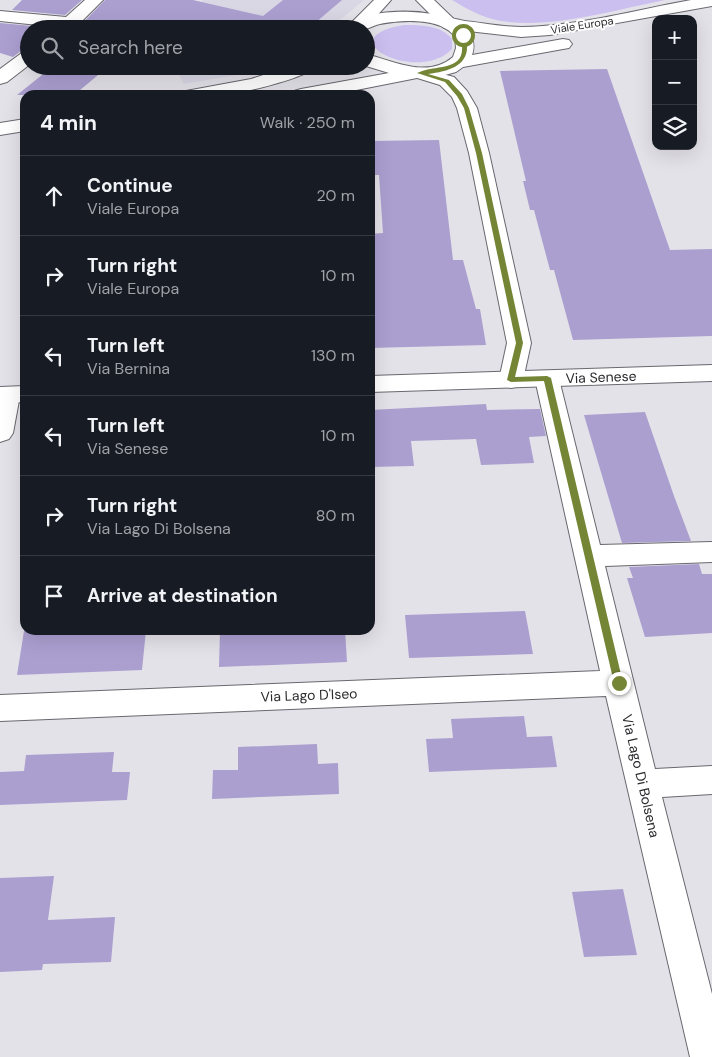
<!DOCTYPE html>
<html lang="en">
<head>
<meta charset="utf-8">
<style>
  :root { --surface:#171b24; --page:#20242c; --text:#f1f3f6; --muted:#9ea1a6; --line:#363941 }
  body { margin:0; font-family:"DM Sans",sans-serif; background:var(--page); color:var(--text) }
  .controls { position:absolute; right:15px; top:15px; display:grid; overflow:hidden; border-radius:10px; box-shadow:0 5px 20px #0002 }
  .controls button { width:45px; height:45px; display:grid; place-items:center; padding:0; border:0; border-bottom:1px solid var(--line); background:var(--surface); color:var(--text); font:25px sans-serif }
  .stop { position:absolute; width:15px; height:15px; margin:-11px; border:4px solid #748636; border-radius:50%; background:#fff }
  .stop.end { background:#748636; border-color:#fff; box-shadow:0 1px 5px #0008 }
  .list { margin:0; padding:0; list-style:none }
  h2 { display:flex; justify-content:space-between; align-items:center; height:65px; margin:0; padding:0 20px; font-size:21px }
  h2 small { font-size:16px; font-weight:400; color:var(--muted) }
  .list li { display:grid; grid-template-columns:32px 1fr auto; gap:15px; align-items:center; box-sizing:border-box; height:80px; padding:0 20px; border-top:1px solid var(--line) }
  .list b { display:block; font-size:19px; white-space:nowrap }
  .list p { margin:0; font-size:16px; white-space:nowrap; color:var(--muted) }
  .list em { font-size:16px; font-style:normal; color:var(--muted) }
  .icon { flex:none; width:28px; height:28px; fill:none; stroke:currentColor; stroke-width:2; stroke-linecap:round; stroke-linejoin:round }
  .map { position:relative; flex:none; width:712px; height:1057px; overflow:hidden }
  .search { position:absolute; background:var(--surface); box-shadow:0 5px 20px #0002; left:20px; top:20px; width:355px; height:55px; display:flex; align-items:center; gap:12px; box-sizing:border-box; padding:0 18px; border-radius:28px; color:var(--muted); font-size:19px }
  .panel { position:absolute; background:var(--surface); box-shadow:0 5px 20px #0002; left:20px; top:90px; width:355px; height:545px; border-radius:15px }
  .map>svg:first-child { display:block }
  .built { fill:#dad7e5 }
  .green { fill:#cbbff0 }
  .building { fill:#ab9fd0 }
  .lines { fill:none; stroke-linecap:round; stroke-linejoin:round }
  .street-casing { stroke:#69686e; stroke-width:2 }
  .secondary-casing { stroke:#69686e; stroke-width:2 }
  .street { fill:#fff; fill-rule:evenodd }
  .secondary { fill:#fff; fill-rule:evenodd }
  .route { fill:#748636 }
  .labels { text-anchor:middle; stroke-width:4; stroke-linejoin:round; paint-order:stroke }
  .far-street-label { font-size:11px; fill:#2b2a2d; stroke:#fff }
  .street-label { font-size:14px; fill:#2b2a2d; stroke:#fff }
</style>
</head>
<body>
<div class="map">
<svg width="712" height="1057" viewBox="0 0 712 1057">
  <rect width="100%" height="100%" fill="#e4e2e9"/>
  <g class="built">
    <path d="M203 0H364L329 29H179Z"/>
    <path d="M174 66H272L254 72 184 84Z"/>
  </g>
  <g class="green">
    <path d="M452 0H665C614 10 553 29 501 21 483 18 467 9 452 0Z"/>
    <path d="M404 25C421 25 441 25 452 39V49C418 85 325 38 404 25Z"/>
  </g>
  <g class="building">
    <path d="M22 0H82L65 15 12 10Z"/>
    <path d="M105 0H193L263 16 283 0H342L308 29H77Z"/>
    <path d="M0 23 53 28 29 29V49L22 50 13 57 0 53Z"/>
    <path d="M48 66H109L74 95H17L52 67Z"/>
    <path d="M607 69 670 250 712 249V336L573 340 554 270H550L534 210H530L523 181H526L500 71Z"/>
    <path d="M439 140 453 260H463L476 309H480L486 345 370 348V234L383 233 379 175H370V141Z"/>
    <path d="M486 404 487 410 540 409 546 436 529 437 534 463 481 465 476 439 411 441 414 466 370 467V410Z"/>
    <path d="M645 412 674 496 691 541 622 543 584 415Z"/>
    <path d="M699 564 702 574H712V633L645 637 627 578H633L629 567Z"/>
    <path d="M525 611 533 654 409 658 405 615Z"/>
    <path d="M50 630H146L142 670 17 675 24 631Z"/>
    <path d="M220 630H345L347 662 219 667Z"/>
    <path d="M524 716 527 737 552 736 557 767 429 772 426 739 453 738 451 719Z"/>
    <path d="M317 744 318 764 338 763 339 794 212 799 213 770H238V747Z"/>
    <path d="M114 752 112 772H130L127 800 0 805V772L24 771 26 755Z"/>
    <path d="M54 876 48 920 115 917 111 962 43 964 42 970 0 972V878Z"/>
    <path d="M623 889 637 955 584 957 572 892Z"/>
  </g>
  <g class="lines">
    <defs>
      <g id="street">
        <path d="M85 0H103L74 29H55L57 27 0 21V11L66 17Z"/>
        <path d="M374 0H391L365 29H350L348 27 351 23Z"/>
        <path d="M416 0H434L459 24 456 28 450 29 444 28Z"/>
        <path d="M29 51V65L7 82 0 84V69L23 52Z"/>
        <path d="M420 68 454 77 467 91 477 108 489 153 531 343 523 380 520 386 511 388 502 386 499 380 507 343 469 153 457 108 452 97 440 85 414 77 411 73 414 69Z"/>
        <path d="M547 371 556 373 559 379 600 545 712 542V562L605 566 655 769 712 766V794L662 797 712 994V1057H690L606 696 0 721V695L600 671 535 379 538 373Z"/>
        <path d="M8 387 17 389 20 395 13 433 9 439 0 442V389Z"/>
      </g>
      <g id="secondary">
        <path d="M691 0H712V6L550 35 521 37 468 31C474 39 475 46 472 55L563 39 569 40 572 44 569 48 563 49 463 67 456 72 438 77 417 78 331 95H292L294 91 301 89 389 73 366 66V54C394 61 427 79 453 57L456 48 455 37C441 17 401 20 380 24 375 25 370 28 365 29 359 30 352 29 345 29 359 9 411 10 432 14 443 16 454 19 465 21 484 23 503 27 522 27 578 26 636 10 691 0Z"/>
        <path d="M291 66H316C308 78 239 94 223 95 210 96 197 95 184 95L186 91 251 79Z"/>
        <path d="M25 119V131L0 135V123Z"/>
        <path d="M712 365V381L370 392V376Z"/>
        <path d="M25 386V402L0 403V387Z"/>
      </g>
    </defs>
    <use href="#street" class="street-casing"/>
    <use href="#secondary" class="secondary-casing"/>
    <use href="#street" class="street"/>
    <use href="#secondary" class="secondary"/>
  </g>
  <path class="route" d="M463 34 465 35C474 64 452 71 428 74L449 80 462 94 469 108 482 153 523 343 515 377 547 376 551 378 623 683 619 687 614 683 544 381 511 382 507 380 516 343 476 153 464 108 457 96 445 82 417 73C437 63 471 74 460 35Z"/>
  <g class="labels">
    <g class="far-street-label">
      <text transform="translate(582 25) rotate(-9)" y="4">Viale Europa</text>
    </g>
    <g class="street-label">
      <text transform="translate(601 377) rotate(-2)" y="5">Via Senese</text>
      <text transform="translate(309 695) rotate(-2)" y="5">Via Lago D'Iseo</text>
      <text transform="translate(641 776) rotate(77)" y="5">Via Lago Di Bolsena</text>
    </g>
  </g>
</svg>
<div class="controls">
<button>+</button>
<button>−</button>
<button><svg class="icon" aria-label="layers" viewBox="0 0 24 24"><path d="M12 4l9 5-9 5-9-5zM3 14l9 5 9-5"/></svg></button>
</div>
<div class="stop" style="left:463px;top:35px"></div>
<div class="stop end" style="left:619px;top:683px"></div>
<div class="search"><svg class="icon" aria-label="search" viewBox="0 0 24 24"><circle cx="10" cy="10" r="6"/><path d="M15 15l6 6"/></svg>Search here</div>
<section class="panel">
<h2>4 min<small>Walk · 250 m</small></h2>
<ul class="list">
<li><svg class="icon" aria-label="ahead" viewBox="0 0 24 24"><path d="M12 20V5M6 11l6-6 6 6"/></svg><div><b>Continue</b><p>Viale Europa</p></div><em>20 m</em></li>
<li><svg class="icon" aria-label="right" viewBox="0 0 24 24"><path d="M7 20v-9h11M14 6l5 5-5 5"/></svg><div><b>Turn right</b><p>Viale Europa</p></div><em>10 m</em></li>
<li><svg class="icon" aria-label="left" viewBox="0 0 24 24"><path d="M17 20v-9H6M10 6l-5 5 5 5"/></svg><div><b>Turn left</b><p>Via Bernina</p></div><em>130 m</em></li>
<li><svg class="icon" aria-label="left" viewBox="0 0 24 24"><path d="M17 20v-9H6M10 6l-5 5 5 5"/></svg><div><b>Turn left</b><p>Via Senese</p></div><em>10 m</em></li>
<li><svg class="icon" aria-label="right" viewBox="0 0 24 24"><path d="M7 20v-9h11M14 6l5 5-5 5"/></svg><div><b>Turn right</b><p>Via Lago Di Bolsena</p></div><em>80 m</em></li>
<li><svg class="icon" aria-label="arrive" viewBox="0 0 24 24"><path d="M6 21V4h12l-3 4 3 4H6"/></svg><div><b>Arrive at destination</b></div></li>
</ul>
</section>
</div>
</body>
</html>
